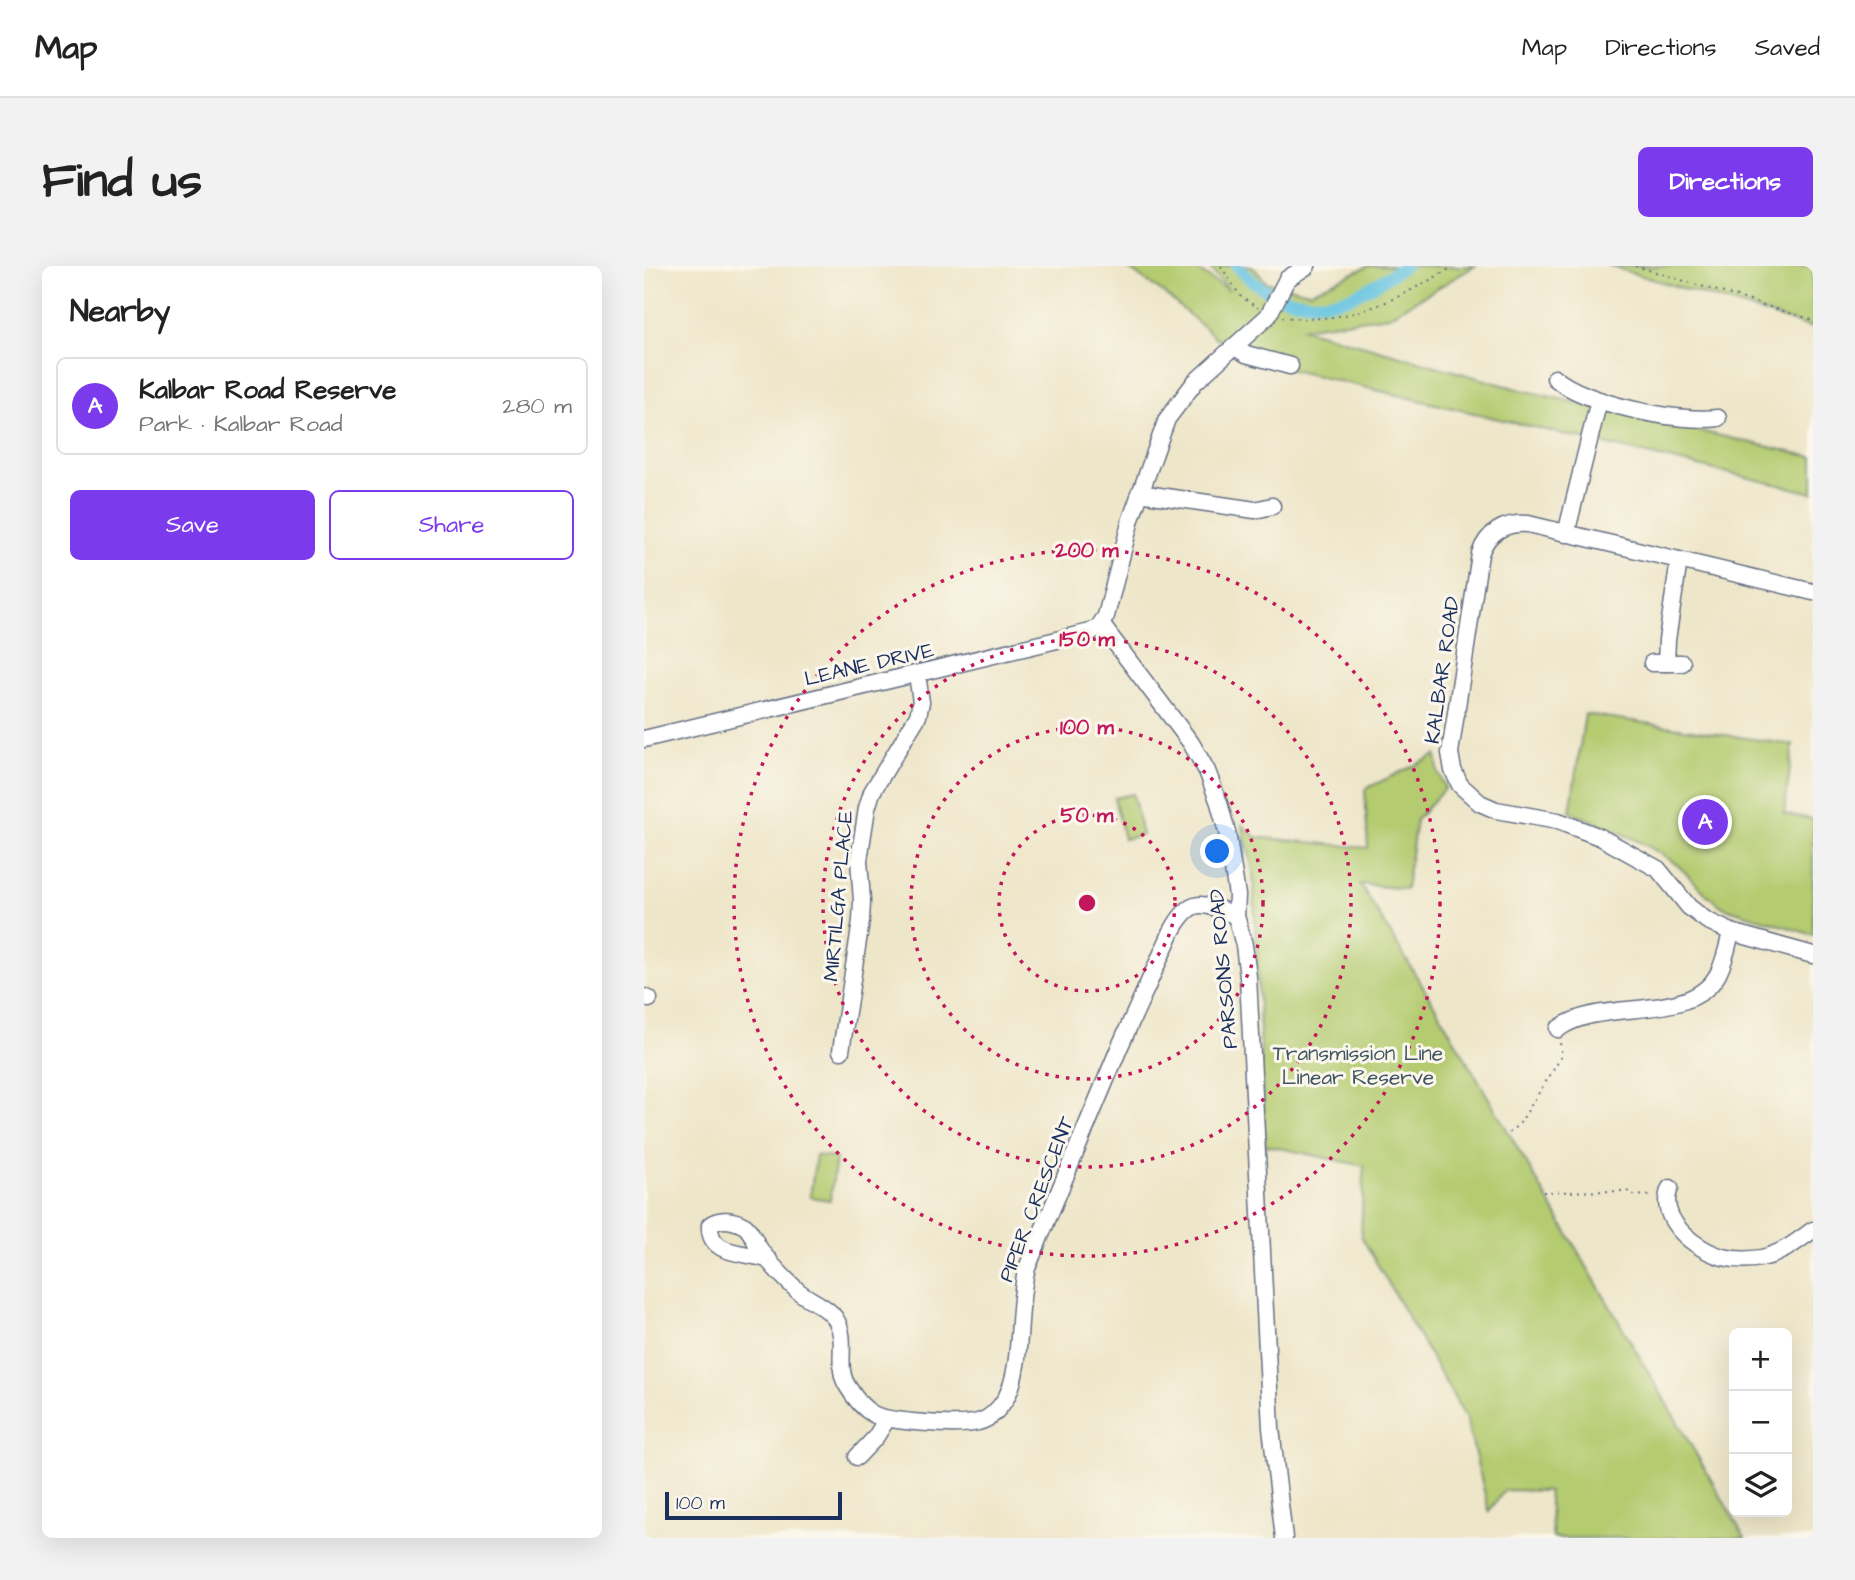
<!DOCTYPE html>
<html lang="en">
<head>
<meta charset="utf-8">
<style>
  :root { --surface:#fff; --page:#f2f2f2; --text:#222; --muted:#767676; --line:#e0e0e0; --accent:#7c3aed }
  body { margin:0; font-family:"Architects Daughter",sans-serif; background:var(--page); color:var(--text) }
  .controls { position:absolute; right:21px; bottom:21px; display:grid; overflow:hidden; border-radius:10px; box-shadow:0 7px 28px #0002 }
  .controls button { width:63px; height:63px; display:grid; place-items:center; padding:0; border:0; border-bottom:2px solid var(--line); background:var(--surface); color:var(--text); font:35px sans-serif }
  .scale { position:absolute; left:21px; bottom:18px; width:177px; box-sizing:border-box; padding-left:7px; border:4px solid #1b2f5e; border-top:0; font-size:19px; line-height:24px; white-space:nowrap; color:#1b2f5e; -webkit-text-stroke:5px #fbf7ec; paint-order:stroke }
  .you { position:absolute; left:574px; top:586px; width:24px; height:24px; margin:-18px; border:5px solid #fff; border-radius:50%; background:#1a73e8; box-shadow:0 0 0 10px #1a73e833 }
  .badge { display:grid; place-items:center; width:46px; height:46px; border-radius:50%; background:var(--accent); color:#fff; font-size:23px; font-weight:700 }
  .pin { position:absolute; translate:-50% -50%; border:4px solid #fff; box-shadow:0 2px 7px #0006 }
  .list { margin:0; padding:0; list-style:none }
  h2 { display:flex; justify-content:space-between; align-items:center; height:91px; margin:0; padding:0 28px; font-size:30px }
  h2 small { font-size:23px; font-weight:400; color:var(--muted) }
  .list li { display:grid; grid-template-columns:46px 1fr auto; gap:21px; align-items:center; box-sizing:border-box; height:98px; margin:0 14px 14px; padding:0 14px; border:2px solid var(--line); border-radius:10px }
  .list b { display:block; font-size:26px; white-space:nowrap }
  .list p { margin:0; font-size:23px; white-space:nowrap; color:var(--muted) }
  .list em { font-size:23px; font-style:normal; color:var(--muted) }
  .actions { display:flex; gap:14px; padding:21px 28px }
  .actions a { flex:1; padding:16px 0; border:2px solid var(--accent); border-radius:10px; text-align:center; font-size:24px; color:var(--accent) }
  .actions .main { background:var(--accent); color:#fff }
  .icon { flex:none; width:38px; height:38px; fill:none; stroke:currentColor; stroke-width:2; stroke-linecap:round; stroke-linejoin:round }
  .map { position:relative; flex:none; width:1169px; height:1272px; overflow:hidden; border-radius:10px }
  header { display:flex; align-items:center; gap:42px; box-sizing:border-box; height:98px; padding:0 35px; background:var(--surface); border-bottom:2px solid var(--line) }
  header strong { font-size:33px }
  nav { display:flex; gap:38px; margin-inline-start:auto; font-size:24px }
  .intro { display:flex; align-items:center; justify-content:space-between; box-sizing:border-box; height:168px; padding:0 42px }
  h1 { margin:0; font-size:49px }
  .button { padding:18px 32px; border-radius:10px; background:var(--accent); color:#fff; font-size:24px; font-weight:700 }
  main { display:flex; gap:42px; padding:0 42px }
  aside { flex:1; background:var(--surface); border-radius:10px; box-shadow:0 7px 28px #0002 }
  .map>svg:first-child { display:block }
  .green { fill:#b4cb70; stroke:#687d67; stroke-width:2 }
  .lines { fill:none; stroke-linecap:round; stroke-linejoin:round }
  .canal { stroke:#62c2e0; stroke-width:12 }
  .minor-casing { stroke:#656f83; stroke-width:19 }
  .path { stroke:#656f83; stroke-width:2; stroke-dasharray:2 5; stroke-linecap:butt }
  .minor { stroke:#fff; stroke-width:16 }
  .ring { fill:none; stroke:#c2185b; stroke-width:3.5; stroke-dasharray:3.5 7 }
  .labels { text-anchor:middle; stroke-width:6; stroke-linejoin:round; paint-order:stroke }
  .street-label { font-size:21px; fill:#1b2f5e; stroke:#fbf7ec }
  .park-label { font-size:21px; fill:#415662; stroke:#fbf7ec }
  .centre { fill:#c2185b; stroke:#fbf7ec; stroke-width:3.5 }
  .ring-label { font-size:21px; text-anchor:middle; font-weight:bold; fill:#c2185b; stroke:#fbf7ec; stroke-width:6; stroke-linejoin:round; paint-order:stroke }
</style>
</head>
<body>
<header>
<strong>Map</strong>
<nav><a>Map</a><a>Directions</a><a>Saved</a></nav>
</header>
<div class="intro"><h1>Find us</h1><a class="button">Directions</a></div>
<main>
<aside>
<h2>Nearby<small></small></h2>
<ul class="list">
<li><span class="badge">A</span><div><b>Kalbar Road Reserve</b><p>Park · Kalbar Road</p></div><em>280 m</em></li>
</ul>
<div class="actions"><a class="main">Save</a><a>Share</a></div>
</aside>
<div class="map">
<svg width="1169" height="1272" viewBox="0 0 1169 1272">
  <rect width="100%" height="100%" fill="#fbf7ec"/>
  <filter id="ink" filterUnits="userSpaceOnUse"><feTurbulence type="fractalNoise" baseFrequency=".0143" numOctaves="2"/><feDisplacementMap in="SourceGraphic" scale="14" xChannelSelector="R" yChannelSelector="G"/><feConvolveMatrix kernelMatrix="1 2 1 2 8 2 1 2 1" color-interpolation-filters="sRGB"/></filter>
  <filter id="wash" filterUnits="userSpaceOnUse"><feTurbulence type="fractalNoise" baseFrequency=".00686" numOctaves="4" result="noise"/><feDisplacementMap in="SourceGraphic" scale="28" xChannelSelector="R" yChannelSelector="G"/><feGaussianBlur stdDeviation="1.57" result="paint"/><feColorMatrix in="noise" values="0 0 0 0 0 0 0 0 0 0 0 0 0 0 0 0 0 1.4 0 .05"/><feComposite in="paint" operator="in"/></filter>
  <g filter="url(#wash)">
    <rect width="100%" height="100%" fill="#eee6c9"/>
    <g class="green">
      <path d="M481 0H548L585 25 565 0H608L622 16 666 26 725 0H831L745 50 657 62 877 124 1169 191V227L596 92 522 29Z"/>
      <path d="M965 0H1169V62Z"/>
      <path d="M941 448 1149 479 1140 548 1169 553V669L1081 642C1061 631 1050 613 1033 599 1006 578 958 558 926 546Z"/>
      <path d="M792 489 794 506 801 522 772 554 762 623 716 618 792 742 1101 1272H909L904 1225 861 1224 845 1245 822 1152 717 970 720 900 621 879 609 605 598 559 612 571 724 582 721 523Z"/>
      <path d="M489 528 498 569 480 573 470 532Z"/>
      <path d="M172 889 192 892 186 934 166 931Z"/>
    </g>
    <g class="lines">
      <path class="canal" d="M593 0C619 32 664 44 703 32 724 25 743 11 761 0"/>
    </g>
  </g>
  <g filter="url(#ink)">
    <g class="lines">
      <defs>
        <g id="minor">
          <path d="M591 81 602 88 646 100"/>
          <path d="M911 112C941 138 1035 157 1074 152"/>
          <path d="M495 227 611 244 628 240"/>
          <path d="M922 268 955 134"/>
          <path d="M1169 326 884 258C862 256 843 266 836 288L806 487 809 504 816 519 836 537 852 544 914 555 956 571 1014 603 1045 641 1062 654 1087 666 1169 689"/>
          <path d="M457 358 547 477 563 505 575 537 583 566 593 629 592 650 600 679 604 711 627 1162 640 1272"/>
          <path d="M1008 397H1038"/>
          <path d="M1022 397 1023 374 1035 294"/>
          <path d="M0 473 446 366 454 362 462 350 487 253 523 153 551 116 624 50 643 13 663 0"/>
          <path d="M0 731 5 733"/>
          <path d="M914 763C959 730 1046 759 1074 708 1081 695 1084 679 1087 666"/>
          <path d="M197 785 217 655 218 635 215 594 223 542 228 526 274 450 277 436 273 408"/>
          <path d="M1026 922C1012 953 1052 984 1079 991 1091 994 1105 994 1117 992 1138 988 1152 976 1169 964"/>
          <path d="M125 994C106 985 64 992 66 959 76 951 90 954 101 960 108 966 110 974 115 982 125 997 141 1013 154 1025 166 1035 185 1041 192 1054 205 1075 190 1101 204 1121 210 1131 218 1142 229 1148 244 1156 317 1161 334 1156 347 1153 355 1143 362 1132 380 1099 372 1041 383 1002L476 780 528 665C547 630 559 636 592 650"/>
          <path d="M213 1191 231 1172 243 1153"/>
        </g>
      </defs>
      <use href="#minor" class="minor-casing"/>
      <g class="path">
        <path d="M577 0 596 30 614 42"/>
        <path d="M991 0 1169 54"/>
        <path d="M638 51C710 59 750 34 811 0"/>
        <path d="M865 867 876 857 918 790 916 777"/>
        <path d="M899 926 983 925 990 929 1009 930"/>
      </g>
      <use href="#minor" class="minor"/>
    </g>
  </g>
  <g class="ring">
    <circle cx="443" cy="637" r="88"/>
    <circle cx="443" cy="637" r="176"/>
    <circle cx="443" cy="637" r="264"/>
    <circle cx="443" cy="637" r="353"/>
  </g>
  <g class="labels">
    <g class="street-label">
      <text transform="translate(225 398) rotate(-13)" y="7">LEANE DRIVE</text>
      <text transform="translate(798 404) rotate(-82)" y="7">KALBAR ROAD</text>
      <text transform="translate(194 630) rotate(-85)" y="7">MIRTILGA PLACE</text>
      <text transform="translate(579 703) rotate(-95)" y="7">PARSONS ROAD</text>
      <text transform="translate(392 933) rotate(-69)" y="7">PIPER CRESCENT</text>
    </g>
    <g class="park-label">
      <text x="714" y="794">Transmission Line<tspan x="714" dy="24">Linear Reserve</tspan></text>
    </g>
  </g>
  <circle cx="443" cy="637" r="10" class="centre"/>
  <g class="ring-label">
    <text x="443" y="291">200 m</text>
    <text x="443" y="380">150 m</text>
    <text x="443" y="468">100 m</text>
    <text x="443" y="556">50 m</text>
  </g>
</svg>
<div class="controls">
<button>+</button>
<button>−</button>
<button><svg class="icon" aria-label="layers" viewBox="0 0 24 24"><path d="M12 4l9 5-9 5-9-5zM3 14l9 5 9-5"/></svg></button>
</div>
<div class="scale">100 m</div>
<div class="you"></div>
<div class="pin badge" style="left:1061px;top:556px">A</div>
</div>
</main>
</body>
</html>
